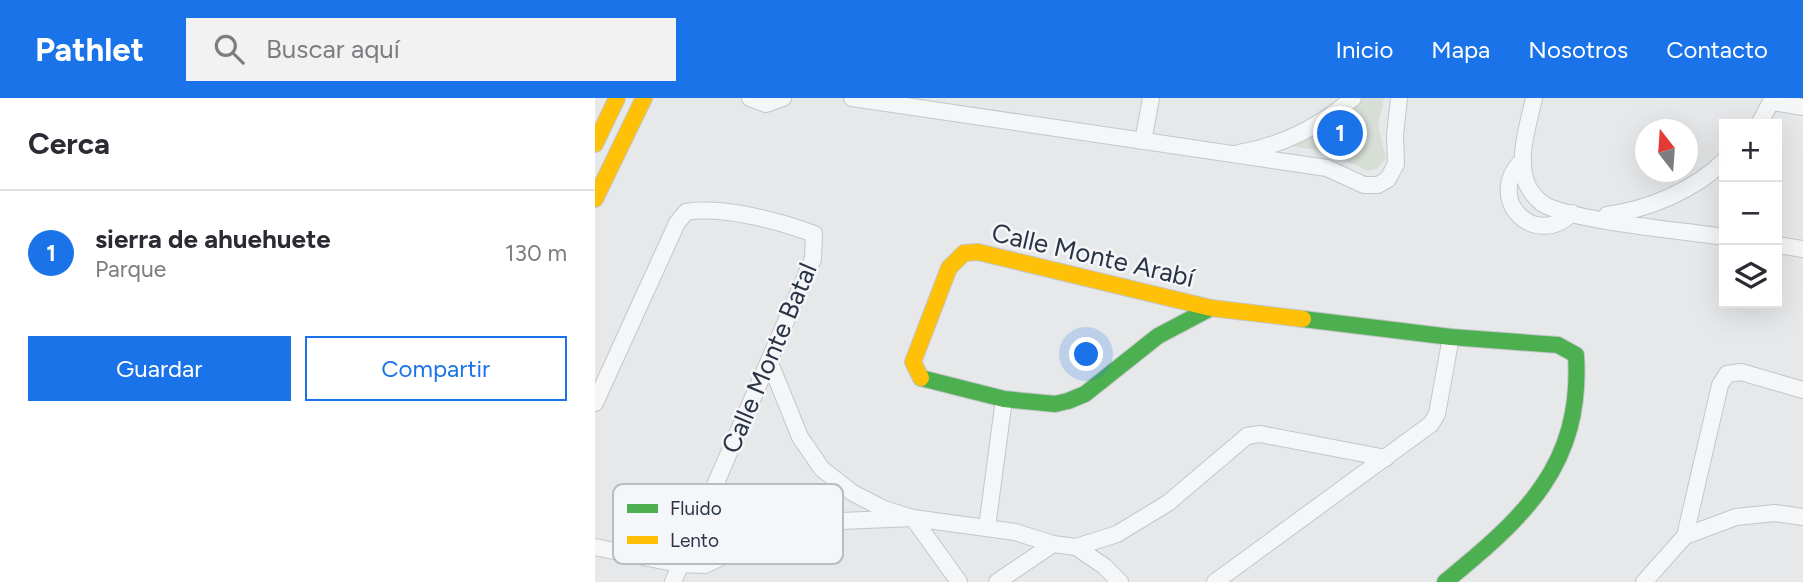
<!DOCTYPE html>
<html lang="es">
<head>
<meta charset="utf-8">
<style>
  :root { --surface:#fff; --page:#f2f2f3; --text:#2b2b33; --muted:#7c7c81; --line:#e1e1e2; --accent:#1a73e8 }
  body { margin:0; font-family:Figtree,sans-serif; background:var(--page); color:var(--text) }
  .controls { position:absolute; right:21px; top:21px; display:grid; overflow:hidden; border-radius:0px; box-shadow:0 7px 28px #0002 }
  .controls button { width:63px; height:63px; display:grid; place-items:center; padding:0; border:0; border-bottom:2px solid var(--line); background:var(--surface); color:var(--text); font:35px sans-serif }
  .compass { position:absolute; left:1040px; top:21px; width:63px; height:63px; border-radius:50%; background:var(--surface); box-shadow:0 7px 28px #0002; rotate:343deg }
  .you { position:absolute; left:492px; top:257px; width:24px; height:24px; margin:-18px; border:5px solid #fff; border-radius:50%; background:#1a73e8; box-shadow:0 0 0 10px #1a73e833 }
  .badge { display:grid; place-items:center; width:46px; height:46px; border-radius:50%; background:var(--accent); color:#fff; font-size:23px; font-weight:700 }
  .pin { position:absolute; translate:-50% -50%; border:4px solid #fff; box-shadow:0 2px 7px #0006 }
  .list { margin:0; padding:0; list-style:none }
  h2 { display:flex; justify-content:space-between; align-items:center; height:91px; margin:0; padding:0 28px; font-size:30px }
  h2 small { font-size:23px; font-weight:400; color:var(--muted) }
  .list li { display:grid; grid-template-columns:46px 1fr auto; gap:21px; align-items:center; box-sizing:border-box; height:126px; padding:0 28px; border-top:2px solid var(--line) }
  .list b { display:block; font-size:26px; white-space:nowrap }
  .list p { margin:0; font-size:23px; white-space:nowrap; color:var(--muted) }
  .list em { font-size:23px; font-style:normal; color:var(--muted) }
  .actions { display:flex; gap:14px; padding:21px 28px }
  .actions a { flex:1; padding:16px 0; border:2px solid var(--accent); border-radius:0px; text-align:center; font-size:24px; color:var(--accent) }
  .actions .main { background:var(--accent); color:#fff }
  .icon { flex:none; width:38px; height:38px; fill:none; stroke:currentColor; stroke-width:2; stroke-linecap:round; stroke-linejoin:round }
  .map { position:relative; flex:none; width:1208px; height:484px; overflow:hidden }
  header { display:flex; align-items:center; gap:42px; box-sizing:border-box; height:98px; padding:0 35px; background:var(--accent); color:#fff }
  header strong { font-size:33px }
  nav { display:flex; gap:38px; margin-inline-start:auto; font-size:24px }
  .search { width:490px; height:63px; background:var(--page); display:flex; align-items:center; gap:18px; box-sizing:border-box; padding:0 24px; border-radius:0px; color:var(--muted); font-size:26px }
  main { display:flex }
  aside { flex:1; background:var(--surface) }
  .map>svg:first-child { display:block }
  .green { fill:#d6ded6 }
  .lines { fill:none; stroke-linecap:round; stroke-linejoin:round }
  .street-casing { stroke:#c4c6c8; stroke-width:18 }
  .fast-casing { stroke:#c4c6c8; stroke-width:18 }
  .slow-casing { stroke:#c4c6c8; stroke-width:18 }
  .street { stroke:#f5f6f7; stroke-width:16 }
  .fast { stroke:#4caf50; stroke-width:16 }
  .slow { stroke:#ffc107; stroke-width:16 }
  .labels { text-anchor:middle; stroke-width:5; stroke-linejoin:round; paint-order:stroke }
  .street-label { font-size:26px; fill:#2b3445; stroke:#f4f6f9 }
  .key { fill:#f4f6f9; stroke:#b8bcc3; stroke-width:2 }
  .key-label { font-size:19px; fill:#2b3445 }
</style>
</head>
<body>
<header>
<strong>Pathlet</strong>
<div class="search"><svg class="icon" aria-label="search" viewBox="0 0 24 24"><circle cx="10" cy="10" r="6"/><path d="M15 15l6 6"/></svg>Buscar aquí</div>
<nav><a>Inicio</a><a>Mapa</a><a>Nosotros</a><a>Contacto</a></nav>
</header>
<main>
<aside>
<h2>Cerca<small></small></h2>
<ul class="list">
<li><span class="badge">1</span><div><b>sierra de ahuehuete</b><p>Parque</p></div><em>130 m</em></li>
</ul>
<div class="actions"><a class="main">Guardar</a><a>Compartir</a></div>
</aside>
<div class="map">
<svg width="1208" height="484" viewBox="0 0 1208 484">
  <rect width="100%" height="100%" fill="#e6e8ea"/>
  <path class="green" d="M762 0H789L783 28 791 60 782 71 773 73 734 54 684 46Z"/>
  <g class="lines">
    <defs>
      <g id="street">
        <path d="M155 0 171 6 188 0"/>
        <path d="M257 0 732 70 769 87H783L793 81 801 66 800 37 804 0"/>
        <path d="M939 0C934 24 923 56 930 80 932 90 940 100 948 106 976 123 1091 133 1129 139"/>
        <path d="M1177 4 1208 9"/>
        <path d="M1164 26 1178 0"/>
        <path d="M548 43 556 0"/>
        <path d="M644 55C686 48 726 28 758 0"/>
        <path d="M927 63C889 101 940 152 977 115"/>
        <path d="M1012 117C1054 111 1098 93 1129 63"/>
        <path d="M1182 147 1208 151"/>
        <path d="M175 265 205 339 227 371 258 395 289 411 318 420 364 484"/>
        <path d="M0 305 82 125 91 114C128 108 185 123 219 136L218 161 78 484"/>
        <path d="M392 429 409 301"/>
        <path d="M1090 438 1125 287 1132 276 1146 274 1208 292"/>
        <path d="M0 449 83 466 110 467 155 445 199 431 246 423 318 420 420 434 458 446 481 449 522 436 573 405 652 338 665 336 791 360"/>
        <path d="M481 449 509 468 525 484"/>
        <path d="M402 484 458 446"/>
        <path d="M620 484 836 326 842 316 856 239"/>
        <path d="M1049 484 1090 438 1141 419 1180 415 1208 419"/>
      </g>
      <g id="fast">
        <path d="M708 221 856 239 963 247 981 257C988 368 928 420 850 484"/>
        <path d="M326 280 409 301 460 306 473 303 490 296 563 238 616 210"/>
      </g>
      <g id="slow">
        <path d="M0 46 22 0"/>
        <path d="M0 101 49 0"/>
        <path d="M326 280 318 264 354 170 369 155 383 154 616 210 708 221"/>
      </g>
    </defs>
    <use href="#street" class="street-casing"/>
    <use href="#fast" class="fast-casing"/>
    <use href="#slow" class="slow-casing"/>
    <use href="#street" class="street"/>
    <use href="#fast" class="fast"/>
    <use href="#slow" class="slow"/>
  </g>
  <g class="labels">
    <g class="street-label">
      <text transform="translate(498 157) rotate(13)" y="9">Calle Monte Arabí</text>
      <text transform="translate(174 260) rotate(-67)" y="9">Calle Monte Batal</text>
    </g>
  </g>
  <rect x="18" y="386" width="230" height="80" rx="10" class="key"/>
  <rect x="32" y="406" width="31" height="9" fill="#4caf50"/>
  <rect x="32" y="438" width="31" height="8" fill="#ffc107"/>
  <g class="key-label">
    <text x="75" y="417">Fluido</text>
    <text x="75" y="449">Lento</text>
  </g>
</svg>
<div class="controls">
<button>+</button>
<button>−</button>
<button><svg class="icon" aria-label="layers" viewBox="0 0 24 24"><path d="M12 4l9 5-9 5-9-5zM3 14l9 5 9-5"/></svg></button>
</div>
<svg class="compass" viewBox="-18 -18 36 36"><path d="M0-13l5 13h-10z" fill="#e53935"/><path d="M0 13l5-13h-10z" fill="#7c7c81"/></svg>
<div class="you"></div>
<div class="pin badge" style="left:745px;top:35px">1</div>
</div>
</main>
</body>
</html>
